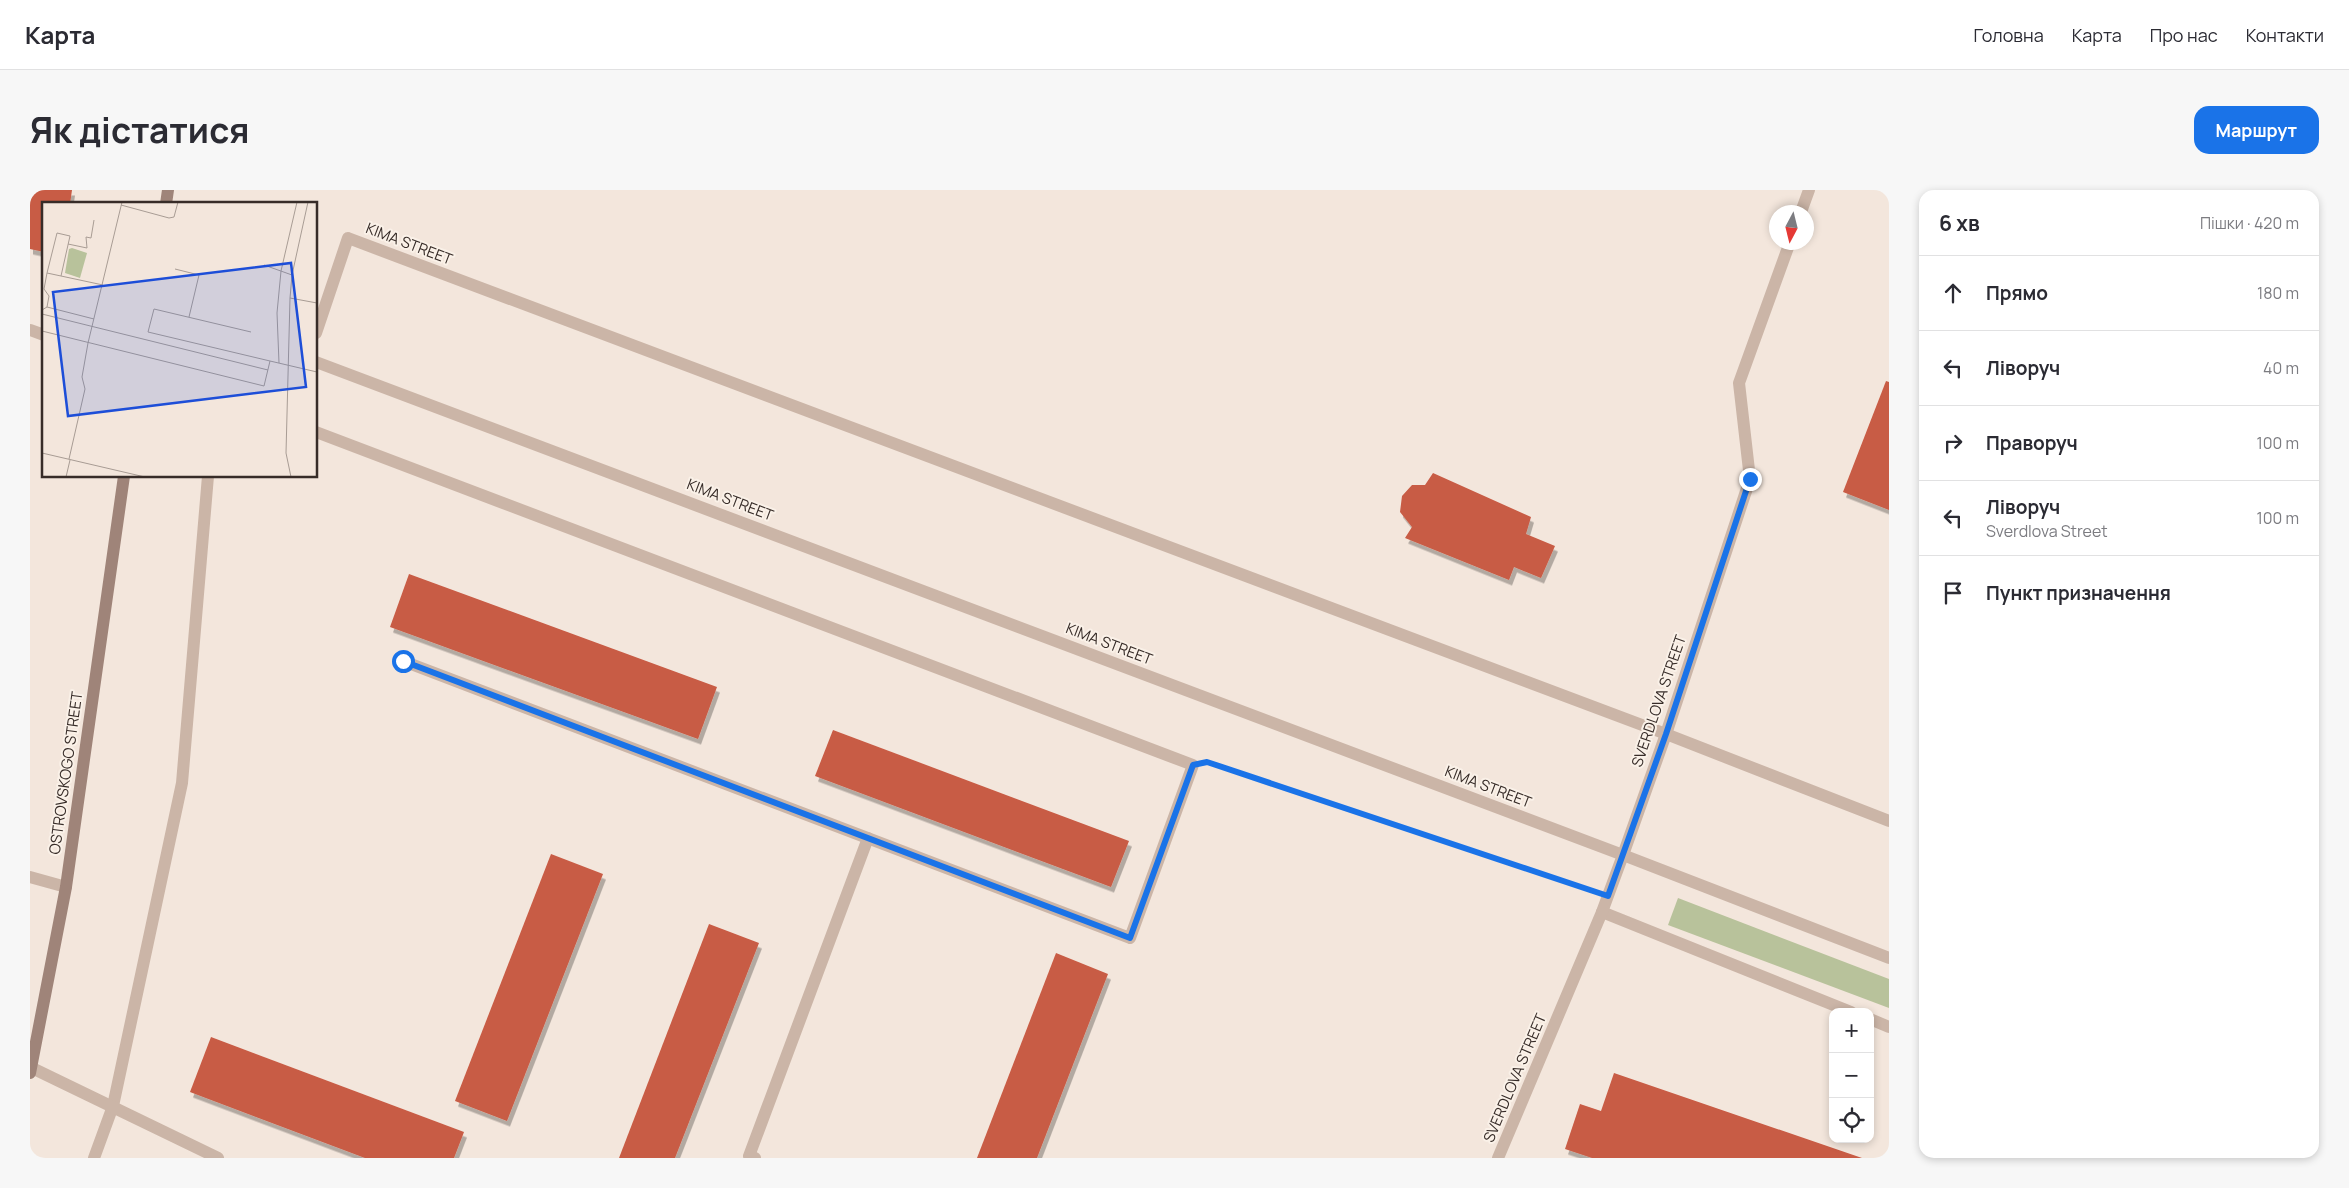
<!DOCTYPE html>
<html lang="uk">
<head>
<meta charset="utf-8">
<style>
  :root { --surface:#fff; --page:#f7f7f7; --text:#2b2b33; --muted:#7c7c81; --line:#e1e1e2; --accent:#1a73e8 }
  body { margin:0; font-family:Manrope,sans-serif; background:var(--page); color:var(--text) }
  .controls { position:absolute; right:15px; bottom:15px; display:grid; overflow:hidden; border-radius:10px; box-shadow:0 2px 8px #0003 }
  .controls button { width:45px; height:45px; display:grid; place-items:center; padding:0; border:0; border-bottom:1px solid var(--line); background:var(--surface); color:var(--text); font:25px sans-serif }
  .compass { position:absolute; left:1739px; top:15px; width:45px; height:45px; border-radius:50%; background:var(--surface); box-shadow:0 2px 8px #0003; rotate:187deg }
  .stop { position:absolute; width:15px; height:15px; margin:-11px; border:4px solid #1a73e8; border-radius:50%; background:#fff }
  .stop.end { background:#1a73e8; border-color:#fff; box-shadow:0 1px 5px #0008 }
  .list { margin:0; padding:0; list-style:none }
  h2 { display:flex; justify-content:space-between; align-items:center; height:65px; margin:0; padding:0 20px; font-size:21px }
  h2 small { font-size:16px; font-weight:400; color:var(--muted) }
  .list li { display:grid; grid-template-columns:32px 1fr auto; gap:15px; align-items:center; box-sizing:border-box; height:75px; padding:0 20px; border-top:1px solid var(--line) }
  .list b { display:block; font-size:19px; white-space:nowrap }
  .list p { margin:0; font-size:16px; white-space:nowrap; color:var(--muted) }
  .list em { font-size:16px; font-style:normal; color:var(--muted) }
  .icon { flex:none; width:28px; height:28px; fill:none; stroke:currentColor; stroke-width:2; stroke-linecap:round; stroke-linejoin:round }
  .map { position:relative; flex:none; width:1859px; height:968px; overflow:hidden; border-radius:15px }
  header { display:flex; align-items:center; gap:30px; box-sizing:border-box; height:70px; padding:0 25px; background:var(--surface); border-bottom:1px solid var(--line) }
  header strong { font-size:24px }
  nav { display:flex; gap:28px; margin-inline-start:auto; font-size:18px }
  .intro { display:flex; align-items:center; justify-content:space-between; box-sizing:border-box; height:120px; padding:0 30px }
  h1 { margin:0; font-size:35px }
  .button { padding:12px 22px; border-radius:15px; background:var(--accent); color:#fff; font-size:18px; font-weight:700 }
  main { display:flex; gap:30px; padding:0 30px }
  aside { flex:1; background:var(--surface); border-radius:15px; box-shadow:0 2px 8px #0003 }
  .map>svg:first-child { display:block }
  .green { fill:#b8c29b }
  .building { fill:#c85b44; filter:url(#shadow) }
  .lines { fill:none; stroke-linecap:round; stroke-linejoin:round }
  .path { stroke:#b79f92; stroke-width:3; stroke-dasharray:2.5 2.5; stroke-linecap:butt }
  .lane { stroke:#cbb5a7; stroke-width:12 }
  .street { stroke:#cbb5a7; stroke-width:12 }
  .secondary { stroke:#9f8479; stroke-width:12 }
  .route { stroke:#1a73e8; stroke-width:6 }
  .labels { text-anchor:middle; stroke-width:4; stroke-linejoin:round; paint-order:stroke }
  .street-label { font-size:15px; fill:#372c28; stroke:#faf1e8 }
  .inset-road { fill:none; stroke:#a89c94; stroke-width:1 }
  .view { fill:#1d4ed8; fill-opacity:0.15; stroke:#1d4ed8; stroke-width:2.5 }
  .inset-edge { fill:none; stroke:#372c28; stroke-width:2.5 }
</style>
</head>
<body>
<header>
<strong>Карта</strong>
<nav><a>Головна</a><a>Карта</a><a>Про нас</a><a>Контакти</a></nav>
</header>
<div class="intro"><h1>Як дістатися</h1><a class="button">Маршрут</a></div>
<main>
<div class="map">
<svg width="1859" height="968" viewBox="0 0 1859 968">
  <defs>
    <filter id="shadow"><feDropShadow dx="3" dy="5.5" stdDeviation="0" flood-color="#0004"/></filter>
  </defs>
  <rect width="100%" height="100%" fill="#f3e6dc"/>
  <path class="green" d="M1648 708 1859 789V818L1638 735Z"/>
  <g class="building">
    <path d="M0 0H42L40 14H14V62L0 59Z"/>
    <path d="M1856 191 1859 192V320L1813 302Z"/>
    <path d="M1403 283 1501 327 1496 344 1525 356 1511 388 1484 377 1479 390 1375 348 1382 337 1370 322 1372 306 1382 295H1395Z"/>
    <path d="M379 384 687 497 668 549 360 437Z"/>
    <path d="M803 540 1099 651 1081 697 785 586Z"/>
    <path d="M521 664 573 684 477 931 425 911Z"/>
    <path d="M679 734 729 753 645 968H589Z"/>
    <path d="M1026 763 1078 784 1007 968H947Z"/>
    <path d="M181 847 434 942 424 968H335L160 902Z"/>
    <path d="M1584 883 1832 968H1562L1535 959 1550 914 1571 921Z"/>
  </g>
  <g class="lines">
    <path class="path" d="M1183 574 1559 700"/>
    <g class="lane">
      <path d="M286 242 1163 575 1100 748 373 471"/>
      <path d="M1572 722 1821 822"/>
      <path d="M1840 829 1859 837"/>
      <path d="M64 968 83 916 152 593 178 286"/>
      <path d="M725 968 719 966 838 648"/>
    </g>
    <g class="street">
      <path d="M1771 22 1779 0"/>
      <path d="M0 140 14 145"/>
      <path d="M286 143 318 48 1636 544 1859 631"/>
      <path d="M286 172 1593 665 1859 768"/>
      <path d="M0 687 36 697"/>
      <path d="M2 878 188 968"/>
      <path d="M1468 968 1572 722 1593 665 1636 544 1720 289 1709 193 1760 52"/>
    </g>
    <g class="secondary">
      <path d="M136 14 138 0"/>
      <path d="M0 883 36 697 94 286"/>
    </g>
  </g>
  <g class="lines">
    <path class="route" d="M373 471 1100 748 1163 575 1177 572 1578 706 1636 544 1720 289"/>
  </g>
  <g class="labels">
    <g class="street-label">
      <text transform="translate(379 54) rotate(21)" y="5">KIMA STREET</text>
      <text transform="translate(700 310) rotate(21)" y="5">KIMA STREET</text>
      <text transform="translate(1079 454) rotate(21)" y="5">KIMA STREET</text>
      <text transform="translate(1629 511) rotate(-71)" y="5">SVERDLOVA STREET</text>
      <text transform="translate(36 583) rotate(-82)" y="5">OSTROVSKOGO STREET</text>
      <text transform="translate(1458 597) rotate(21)" y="5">KIMA STREET</text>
      <text transform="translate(1485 888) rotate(-67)" y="5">SVERDLOVA STREET</text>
    </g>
  </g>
  <g transform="translate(12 12)">
    <rect width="275" height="275" fill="#f3e6dc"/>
    <path d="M30 46 45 51 38 76 23 71 27 47Z" fill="#b8c29b"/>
    <path class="inset-road" d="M79 3 127 16 132 15 136 0M15 31 28 34 19 74 5 71ZM26 42 45 46 44 35 49 36 52 18M222 63 250 73M133 67 157 73 147 115M5 71 2 87 7 94 5 105M19 74 61 83M248 96 275 101M0 108 5 105 52 117M0 112 226 168M0 129 222 184 228 159 275 170M209 130 112 107 106 130 228 159M237 161 235 111 239 69 255 0M0 251 103 275M27 257 43 187 40 175 46 141 80 0M24 275 28 258M249 275 244 251 248 96 250 73 266 0"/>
    <path class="view" d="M249 61 264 185 26 214 11 90Z"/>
    <rect width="275" height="275" class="inset-edge"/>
  </g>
</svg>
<div class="controls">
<button>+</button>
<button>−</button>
<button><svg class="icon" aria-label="locate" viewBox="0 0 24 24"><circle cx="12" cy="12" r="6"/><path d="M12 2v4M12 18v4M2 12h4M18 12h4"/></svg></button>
</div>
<svg class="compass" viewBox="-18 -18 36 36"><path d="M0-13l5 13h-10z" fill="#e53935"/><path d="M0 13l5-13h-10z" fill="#7c7c81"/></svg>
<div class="stop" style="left:373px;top:471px"></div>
<div class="stop end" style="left:1720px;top:289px"></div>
</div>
<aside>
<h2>6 хв<small>Пішки · 420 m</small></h2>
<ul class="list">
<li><svg class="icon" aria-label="ahead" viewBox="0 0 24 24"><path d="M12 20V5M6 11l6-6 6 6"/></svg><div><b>Прямо</b></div><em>180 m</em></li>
<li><svg class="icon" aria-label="left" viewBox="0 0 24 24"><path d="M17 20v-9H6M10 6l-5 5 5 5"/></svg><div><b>Ліворуч</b></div><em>40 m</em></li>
<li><svg class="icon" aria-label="right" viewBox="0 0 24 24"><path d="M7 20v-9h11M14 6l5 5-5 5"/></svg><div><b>Праворуч</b></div><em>100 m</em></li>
<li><svg class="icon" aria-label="left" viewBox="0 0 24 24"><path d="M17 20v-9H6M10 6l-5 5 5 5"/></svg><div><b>Ліворуч</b><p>Sverdlova Street</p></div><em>100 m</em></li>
<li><svg class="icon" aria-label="arrive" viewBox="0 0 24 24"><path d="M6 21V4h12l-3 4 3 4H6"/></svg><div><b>Пункт призначення</b></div></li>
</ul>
</aside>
</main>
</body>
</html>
